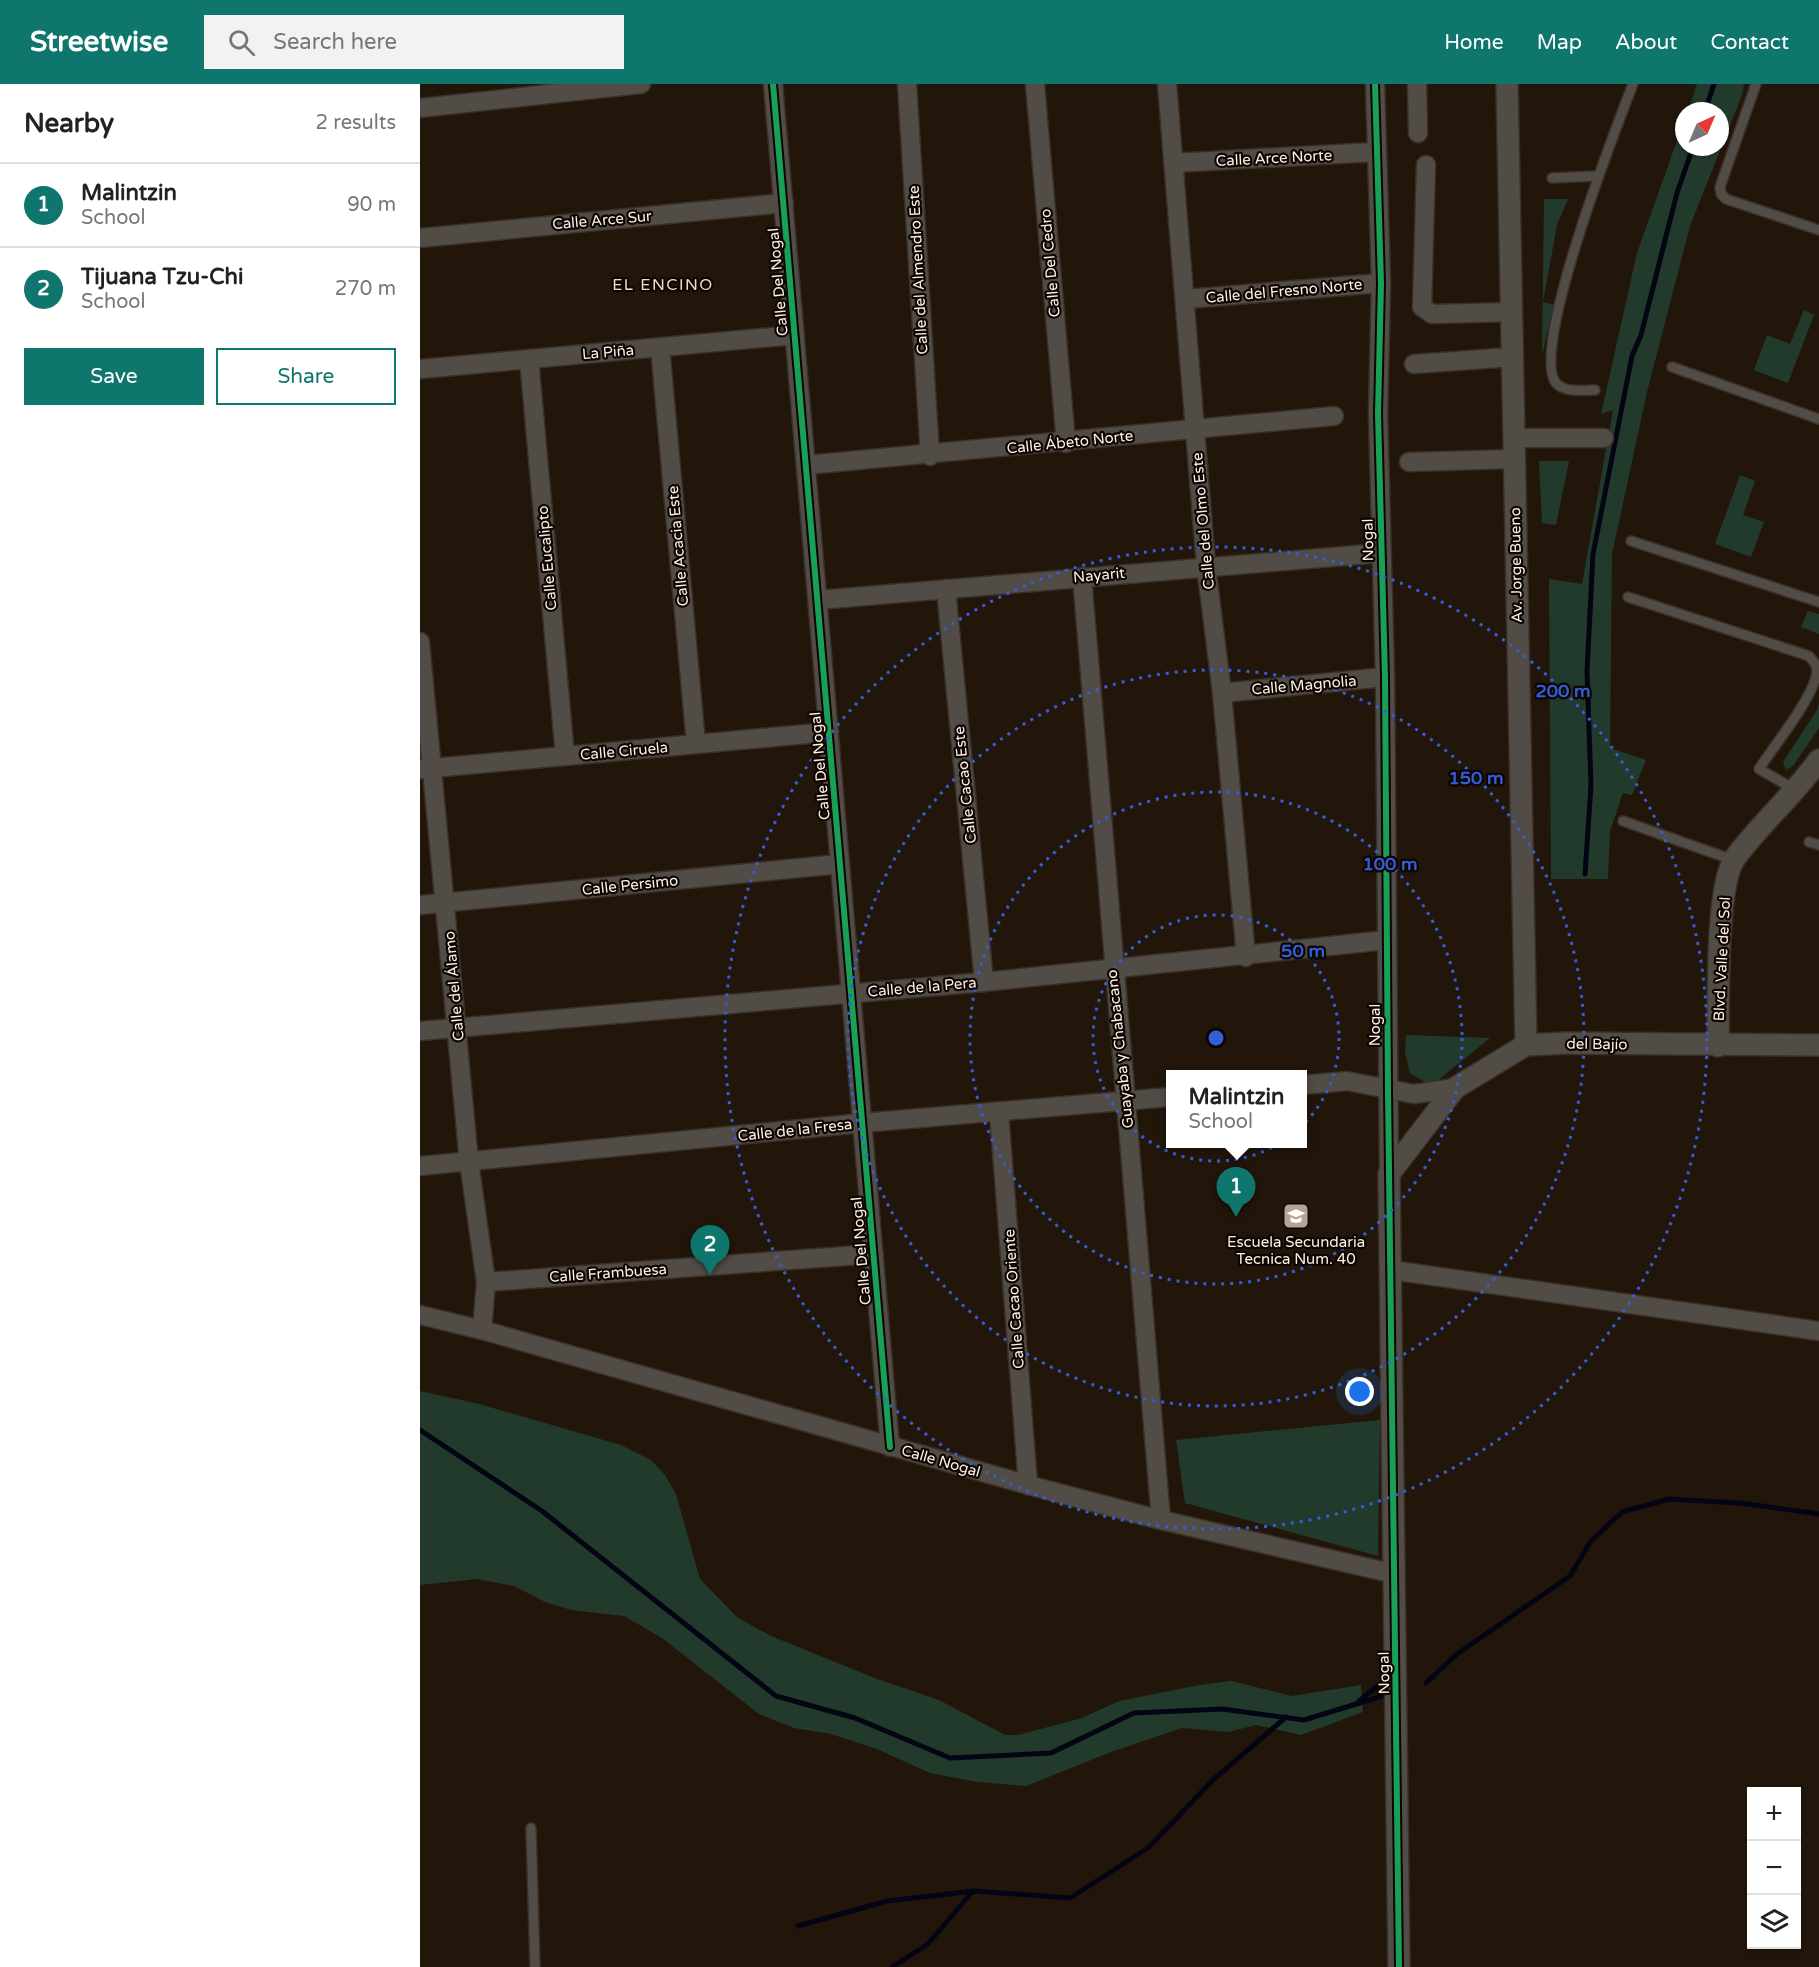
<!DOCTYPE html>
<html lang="en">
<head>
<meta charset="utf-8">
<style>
  :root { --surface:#fff; --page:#f2f2f2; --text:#222; --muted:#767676; --line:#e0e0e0; --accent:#0f766e }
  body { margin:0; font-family:"Varela Round",sans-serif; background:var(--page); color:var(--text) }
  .controls { position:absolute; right:18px; bottom:18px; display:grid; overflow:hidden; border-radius:0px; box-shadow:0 2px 4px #0004 }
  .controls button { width:54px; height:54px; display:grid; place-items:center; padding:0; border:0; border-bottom:2px solid var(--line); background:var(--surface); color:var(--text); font:30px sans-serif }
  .compass { position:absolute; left:1255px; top:18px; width:54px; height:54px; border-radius:50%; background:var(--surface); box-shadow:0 2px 4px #0004; rotate:44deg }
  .you { position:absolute; left:940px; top:1308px; width:21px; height:21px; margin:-15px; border:4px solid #fff; border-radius:50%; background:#1a73e8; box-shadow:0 0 0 9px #1a73e833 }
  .badge { display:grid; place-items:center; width:39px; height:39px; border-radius:50%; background:var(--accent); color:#fff; font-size:20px; font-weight:700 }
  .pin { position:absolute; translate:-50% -50px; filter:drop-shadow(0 2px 3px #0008) }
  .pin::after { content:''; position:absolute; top:32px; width:21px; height:18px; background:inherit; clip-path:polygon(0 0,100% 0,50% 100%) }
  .popup { position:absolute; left:746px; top:986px; width:141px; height:78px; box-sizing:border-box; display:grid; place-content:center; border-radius:0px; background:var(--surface); filter:drop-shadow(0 2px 4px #0005); font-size:20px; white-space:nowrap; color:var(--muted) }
  .popup b { font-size:22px; color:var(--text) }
  .popup::after { content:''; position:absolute; left:50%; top:100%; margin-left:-12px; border:12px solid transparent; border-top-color:var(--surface) }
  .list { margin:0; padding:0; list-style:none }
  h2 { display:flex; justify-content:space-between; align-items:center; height:78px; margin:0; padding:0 24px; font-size:26px }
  h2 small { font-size:20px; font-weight:400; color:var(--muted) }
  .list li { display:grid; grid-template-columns:39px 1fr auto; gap:18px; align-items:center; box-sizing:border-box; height:84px; padding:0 24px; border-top:2px solid var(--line) }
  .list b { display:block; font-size:22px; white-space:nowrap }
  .list p { margin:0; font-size:20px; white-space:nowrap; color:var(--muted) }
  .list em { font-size:20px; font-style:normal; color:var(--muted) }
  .actions { display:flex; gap:12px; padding:18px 24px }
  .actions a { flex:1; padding:14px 0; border:2px solid var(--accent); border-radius:0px; text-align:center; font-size:21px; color:var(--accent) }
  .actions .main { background:var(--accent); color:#fff }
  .icon { flex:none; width:33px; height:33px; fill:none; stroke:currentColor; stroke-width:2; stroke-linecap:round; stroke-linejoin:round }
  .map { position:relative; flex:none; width:1399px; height:1883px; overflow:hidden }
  header { display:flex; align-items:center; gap:36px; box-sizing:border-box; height:84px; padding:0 30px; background:var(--accent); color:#fff }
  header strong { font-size:28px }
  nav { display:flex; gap:33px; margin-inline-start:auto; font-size:21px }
  .search { width:420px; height:54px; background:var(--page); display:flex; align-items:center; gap:15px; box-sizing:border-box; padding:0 21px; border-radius:0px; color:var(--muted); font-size:22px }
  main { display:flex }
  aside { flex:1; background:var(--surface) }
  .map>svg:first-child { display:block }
  .green { fill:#223a2b }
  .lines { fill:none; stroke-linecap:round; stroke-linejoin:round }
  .stream { stroke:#030514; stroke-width:5 }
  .service-casing { stroke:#3b3027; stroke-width:12 }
  .minor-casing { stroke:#3b3027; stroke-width:21 }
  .tertiary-casing { stroke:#3b3027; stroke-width:24 }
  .service { stroke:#524c47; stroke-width:9 }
  .minor { stroke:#524c47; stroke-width:18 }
  .tertiary { stroke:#524c47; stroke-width:21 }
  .cycleway-casing { stroke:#0c0501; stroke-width:10 }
  .cycleway { stroke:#1a9f57; stroke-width:6 }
  .ring { fill:none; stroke:#345ed9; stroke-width:3; stroke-dasharray:3 6 }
  .labels { text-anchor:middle; stroke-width:4.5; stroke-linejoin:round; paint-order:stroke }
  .street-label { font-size:15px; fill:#fff0e3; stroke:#0c0501 }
  .poi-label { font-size:15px; fill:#fff0e3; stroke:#0c0501 }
  .neighbourhood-label { font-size:16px; letter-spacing:1.5px; fill:#f8dac1; stroke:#0c0501 }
  .centre { fill:#345ed9; stroke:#0c0501; stroke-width:3 }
  .ring-label { font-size:18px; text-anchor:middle; font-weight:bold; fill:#345ed9; stroke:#0c0501; stroke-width:4.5; stroke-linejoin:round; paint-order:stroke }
</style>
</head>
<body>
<header>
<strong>Streetwise</strong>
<div class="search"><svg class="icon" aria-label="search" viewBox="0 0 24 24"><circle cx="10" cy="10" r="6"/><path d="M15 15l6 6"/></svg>Search here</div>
<nav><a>Home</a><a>Map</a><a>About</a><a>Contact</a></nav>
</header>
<main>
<aside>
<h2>Nearby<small>2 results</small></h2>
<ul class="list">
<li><span class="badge">1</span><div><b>Malintzin</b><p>School</p></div><em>90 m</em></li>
<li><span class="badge">2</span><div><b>Tijuana Tzu-Chi</b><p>School</p></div><em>270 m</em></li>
</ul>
<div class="actions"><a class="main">Save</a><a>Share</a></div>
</aside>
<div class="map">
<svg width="1399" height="1883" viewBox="0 0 1399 1883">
  <rect width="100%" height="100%" fill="#22160b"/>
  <g class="green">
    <path d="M1277 0H1324L1322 11 1270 142 1227 308 1192 470 1190 664 1226 676 1212 711 1203 709 1190 747 1188 795H1131L1129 495 1162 500 1193 326 1181 330 1217 169 1264 37V63H1300V27H1268Z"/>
    <path d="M1124 115H1148L1137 141 1123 218 1134 221 1122 271Z"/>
    <path d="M1384 226 1394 231 1368 299 1334 286 1347 251 1370 260Z"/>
    <path d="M1119 377H1149L1136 441 1122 439Z"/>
    <path d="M1320 391 1335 397 1323 431 1344 438 1331 473 1295 460Z"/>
    <path d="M1388 527 1399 530V550L1381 543Z"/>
    <path d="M1399 619V644L1373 682 1366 686 1363 678 1397 626Z"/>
    <path d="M986 951 1070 954 1017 997 1008 1000 990 989 985 969Z"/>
    <path d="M0 1307 59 1320 201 1361 231 1376 245 1391 256 1410 280 1495 318 1534 351 1552 457 1595 519 1616 585 1651H598L662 1634 699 1617 779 1601 811 1597 872 1612 941 1601 943 1628 881 1651 836 1641 808 1648 762 1644 691 1668 606 1702 557 1698 510 1689 457 1665 411 1650 374 1644 339 1630 242 1554 204 1532 151 1526 125 1518 94 1502 57 1495 0 1501Z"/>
    <path d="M960 1336 958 1472 765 1419 756 1356Z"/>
  </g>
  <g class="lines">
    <g class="stream">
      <path d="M1285 27 1294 0"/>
      <path d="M1165 790 1171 701 1167 587 1173 470 1212 272 1221 251 1257 109 1273 63"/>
      <path d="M0 1346 122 1427 356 1612 435 1634 530 1674 631 1669 714 1629 802 1625 884 1636 969 1610"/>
      <path d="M1006 1599 1037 1570 1150 1492 1171 1457 1202 1428 1249 1415 1320 1419 1399 1430"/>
      <path d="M938 1618 960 1600"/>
      <path d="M378 1842 467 1817 554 1807 650 1814 728 1764 793 1696 866 1633"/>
      <path d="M472 1883 508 1860 553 1807"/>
    </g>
    <defs>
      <g id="service">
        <path d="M1336 0 1300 103 1301 110 1306 115 1399 146"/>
        <path d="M1132 94 1177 92"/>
        <path d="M1252 283 1399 335"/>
        <path d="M1175 306C1163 306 1144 309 1136 299 1109 267 1196 44 1213 0"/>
        <path d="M1211 457 1399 518"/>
        <path d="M1208 513 1389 572C1393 577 1398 581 1397 588 1394 613 1353 663 1339 685L1374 705"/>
        <path d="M1203 737 1313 776"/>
        <path d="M1389 758 1399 761"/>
        <path d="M111 1744 115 1883"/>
      </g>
      <g id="minor">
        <path d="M353 0 470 1363"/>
        <path d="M487 0 510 372"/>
        <path d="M615 0 646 359"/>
        <path d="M747 0 786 482 802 609 826 873"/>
        <path d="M955 0 961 199 958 330 965 593 969 1090"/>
        <path d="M997 0 998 49"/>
        <path d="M0 24 221 0"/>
        <path d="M753 79 955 68"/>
        <path d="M1006 81 1002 223 1012 230 1091 228"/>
        <path d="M0 154 364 119"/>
        <path d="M766 215 961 199"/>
        <path d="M240 263 276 660"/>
        <path d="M109 275 145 672"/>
        <path d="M994 280 1092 273"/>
        <path d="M0 285 375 251"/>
        <path d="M1094 354H1184"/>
        <path d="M989 378 1094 375"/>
        <path d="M386 381 914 332"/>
        <path d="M662 493C686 808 715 1122 741 1436"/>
        <path d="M526 505 564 898"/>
        <path d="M398 516 960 469"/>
        <path d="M0 558 49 1078 66 1198 62 1246"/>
        <path d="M802 609 965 593"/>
        <path d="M2 685 409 648"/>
        <path d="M0 821 420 780"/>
        <path d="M0 947 564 898 967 856"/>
        <path d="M882 1001 927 997 994 1010 1035 1004"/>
        <path d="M579 1029 608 1401"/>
        <path d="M0 1082 442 1039 750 1013"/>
        <path d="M971 1186 1399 1247"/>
        <path d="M66 1198 454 1170"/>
        <path d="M0 1231 62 1246 608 1401 741 1436 975 1490"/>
      </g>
      <g id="tertiary">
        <path d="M1087 0 1106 961"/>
        <path d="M1298 962C1299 924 1295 802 1315 774 1340 740 1373 712 1399 676"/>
        <path d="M979 1883 969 1090 1035 1004 1106 961 1146 959 1399 961"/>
      </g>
    </defs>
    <use href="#service" class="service-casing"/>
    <use href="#minor" class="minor-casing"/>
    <use href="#tertiary" class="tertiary-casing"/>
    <use href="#service" class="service"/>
    <use href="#minor" class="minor"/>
    <use href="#tertiary" class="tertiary"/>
    <defs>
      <g id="cycleway">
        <path d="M353 0 470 1363"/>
        <path d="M955 0 961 199 958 330 965 593 968 1006 979 1883"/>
      </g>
    </defs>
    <use href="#cycleway" class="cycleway-casing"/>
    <use href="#cycleway" class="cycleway"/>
  </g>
  <g class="ring">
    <circle cx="796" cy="954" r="123"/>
    <circle cx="796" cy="954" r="246"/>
    <circle cx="796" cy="954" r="368"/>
    <circle cx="796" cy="954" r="491"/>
  </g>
  <defs>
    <symbol id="school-square" viewBox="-11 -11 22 22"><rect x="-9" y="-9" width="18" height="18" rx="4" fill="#b2a497" stroke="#0c0501"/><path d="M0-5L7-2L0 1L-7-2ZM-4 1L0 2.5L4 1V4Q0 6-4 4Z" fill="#fff"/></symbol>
  </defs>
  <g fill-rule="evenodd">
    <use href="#school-square" x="861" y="1117" width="30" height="30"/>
  </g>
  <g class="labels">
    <g class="street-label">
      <text transform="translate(854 74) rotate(-3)" y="5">Calle Arce Norte</text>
      <text transform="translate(182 136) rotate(-5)" y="5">Calle Arce Sur</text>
      <text transform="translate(630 179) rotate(-95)" y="5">Calle Del Cedro</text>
      <text transform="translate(498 186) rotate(-93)" y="5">Calle del Almendro Este</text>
      <text transform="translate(358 198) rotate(-95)" y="5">Calle Del Nogal</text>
      <text transform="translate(864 207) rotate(-5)" y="5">Calle del Fresno Norte</text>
      <text transform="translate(188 268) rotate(-5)" y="5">La Piña</text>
      <text transform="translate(650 358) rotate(-6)" y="5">Calle Ábeto Norte</text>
      <text transform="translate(783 437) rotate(-95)" y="5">Calle del Olmo Este</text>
      <text transform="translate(948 456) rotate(-91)" y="5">Nogal</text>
      <text transform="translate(258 462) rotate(-95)" y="5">Calle Acacia Este</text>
      <text transform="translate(127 474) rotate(-95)" y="5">Calle Eucalipto</text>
      <text transform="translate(1096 481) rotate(-91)" y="5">Av. Jorge Bueno</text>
      <text transform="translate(679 491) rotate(-5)" y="5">Nayarit</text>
      <text transform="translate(884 601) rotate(-5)" y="5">Calle Magnolia</text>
      <text transform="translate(204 667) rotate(-5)" y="5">Calle Ciruela</text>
      <text transform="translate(400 682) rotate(-95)" y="5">Calle Del Nogal</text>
      <text transform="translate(545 701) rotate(-96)" y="5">Calle Cacao Este</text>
      <text transform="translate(210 801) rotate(-6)" y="5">Calle Persimo</text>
      <text transform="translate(1302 875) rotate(-87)" y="5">Blvd. Valle del Sol</text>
      <text transform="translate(34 902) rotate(-95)" y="5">Calle del Álamo</text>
      <text transform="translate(502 903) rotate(-5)" y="5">Calle de la Pera</text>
      <text transform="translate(955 941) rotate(-90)" y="5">Nogal</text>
      <text transform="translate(1177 960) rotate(1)" y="5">del Bajío</text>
      <text transform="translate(700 965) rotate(-96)" y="5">Guayaba y Chabacano</text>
      <text transform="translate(375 1046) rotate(-6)" y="5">Calle de la Fresa</text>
      <text transform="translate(441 1167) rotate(-95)" y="5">Calle Del Nogal</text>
      <text transform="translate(188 1189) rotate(-4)" y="5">Calle Frambuesa</text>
      <text transform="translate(594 1215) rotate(-94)" y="5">Calle Cacao Oriente</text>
      <text transform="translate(521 1377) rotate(16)" y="5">Calle Nogal</text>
      <text transform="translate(964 1589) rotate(-91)" y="5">Nogal</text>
    </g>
    <g class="poi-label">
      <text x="876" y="1163">Escuela Secundaria<tspan x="876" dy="17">Tecnica Num. 40</tspan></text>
    </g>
    <g class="neighbourhood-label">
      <text x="243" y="206">EL ENCINO</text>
    </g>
  </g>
  <circle cx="796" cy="954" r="9" class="centre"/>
  <g class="ring-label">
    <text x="1143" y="613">200 m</text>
    <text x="1056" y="700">150 m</text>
    <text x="970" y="786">100 m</text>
    <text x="883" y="873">50 m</text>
  </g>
</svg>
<div class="controls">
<button>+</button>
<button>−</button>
<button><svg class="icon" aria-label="layers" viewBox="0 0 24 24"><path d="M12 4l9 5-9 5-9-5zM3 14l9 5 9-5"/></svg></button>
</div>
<svg class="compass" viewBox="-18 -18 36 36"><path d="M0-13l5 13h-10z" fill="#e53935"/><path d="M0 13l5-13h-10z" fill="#767676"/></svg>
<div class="you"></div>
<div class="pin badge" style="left:816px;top:1133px">1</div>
<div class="popup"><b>Malintzin</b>School</div>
<div class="pin badge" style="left:290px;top:1191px">2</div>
</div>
</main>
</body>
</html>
